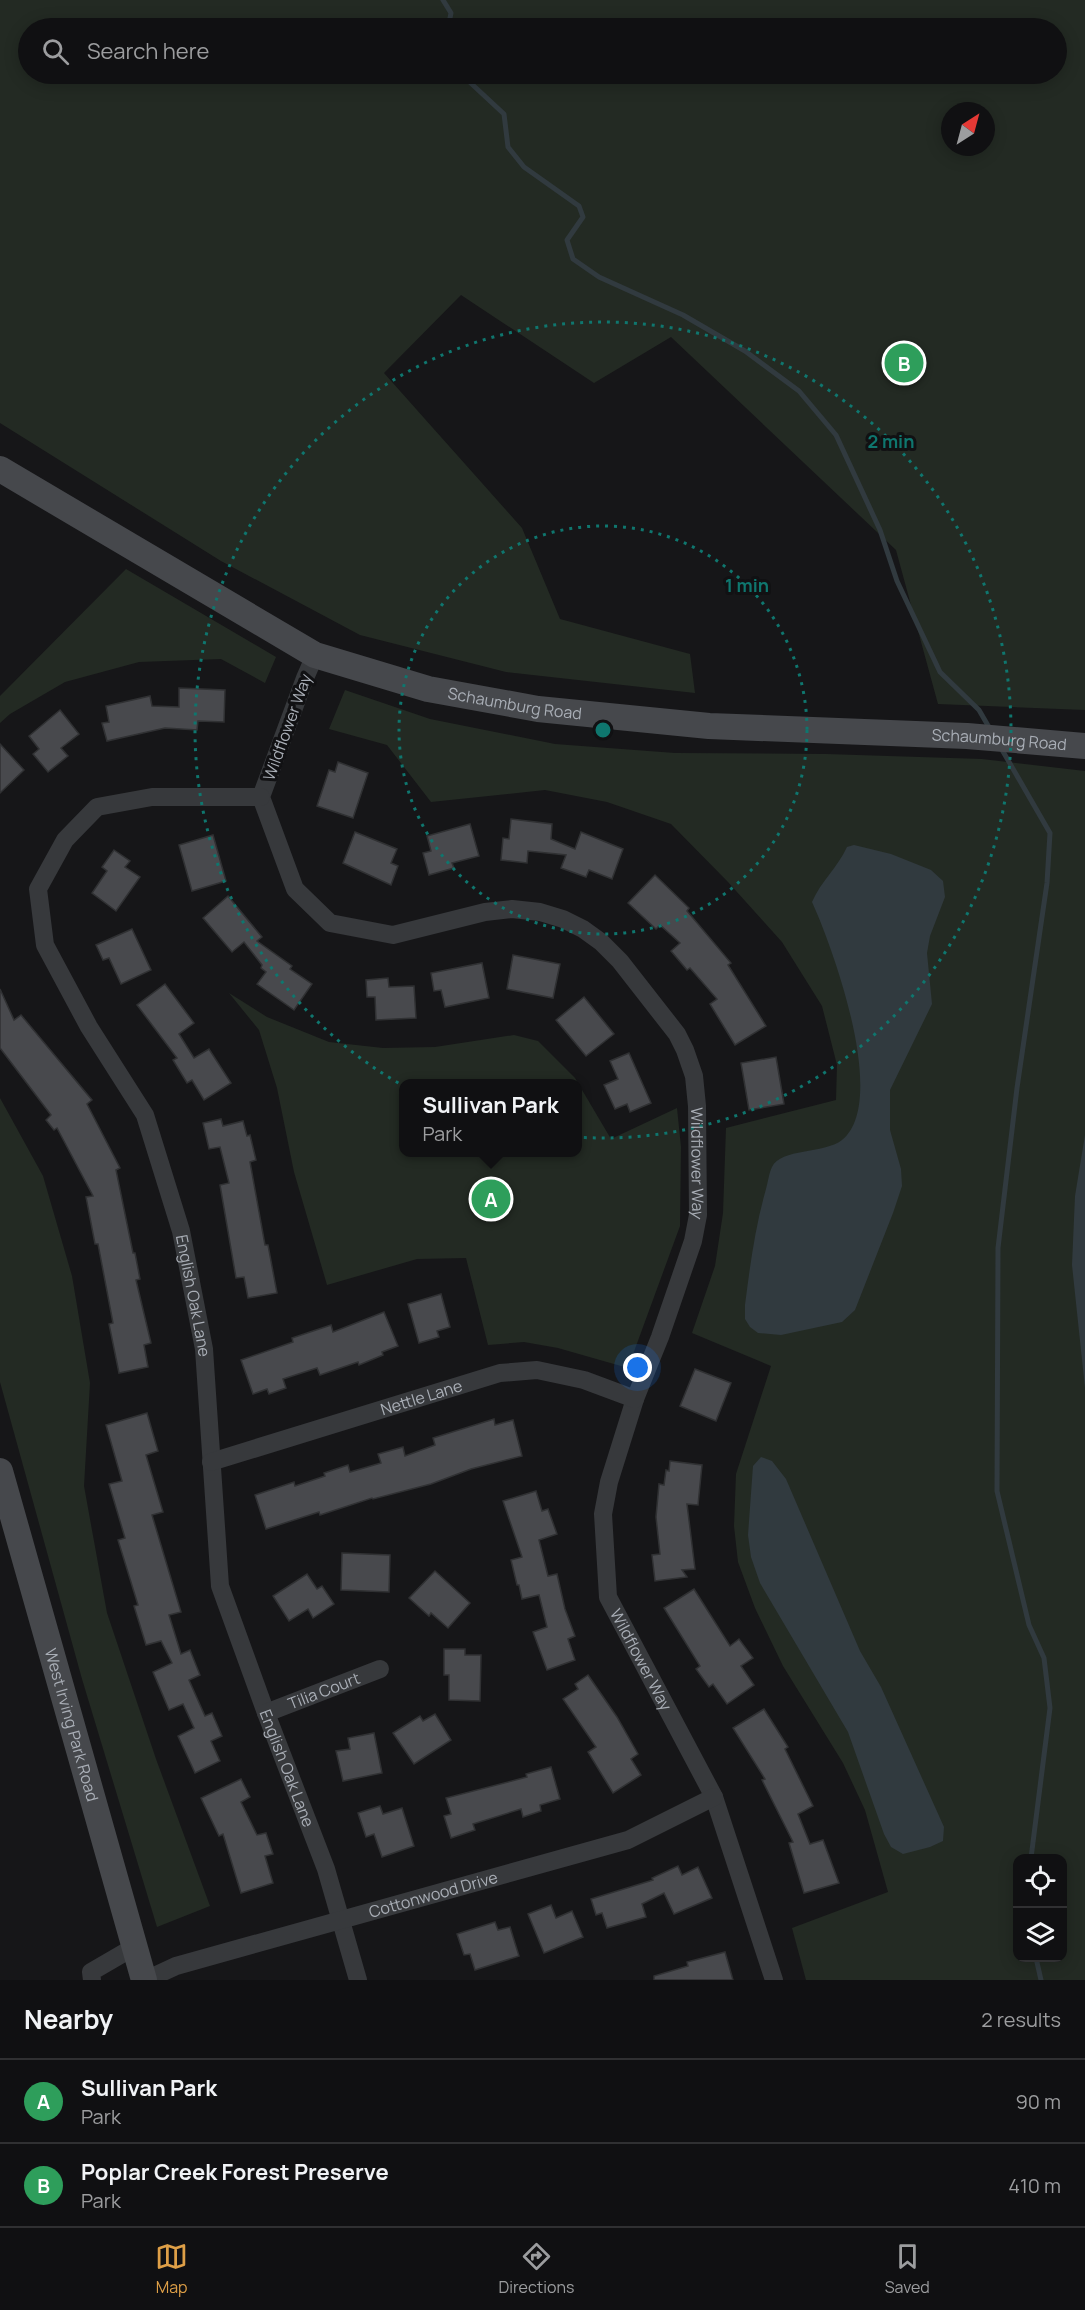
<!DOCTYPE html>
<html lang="en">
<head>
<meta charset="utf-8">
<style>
  :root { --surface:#101012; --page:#1e1e20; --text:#f1f3f6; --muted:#9c9d9f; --line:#303032; --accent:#de9f47 }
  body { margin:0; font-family:Manrope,sans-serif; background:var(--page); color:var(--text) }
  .controls { position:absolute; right:18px; bottom:18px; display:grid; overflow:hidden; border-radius:12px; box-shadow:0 3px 15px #0003 }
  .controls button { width:54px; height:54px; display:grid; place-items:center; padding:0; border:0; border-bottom:2px solid var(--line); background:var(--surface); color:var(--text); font:30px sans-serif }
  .compass { position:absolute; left:941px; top:102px; width:54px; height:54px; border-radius:50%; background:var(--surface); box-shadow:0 3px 15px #0003; rotate:36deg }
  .you { position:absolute; left:638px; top:1368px; width:21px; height:21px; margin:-15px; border:4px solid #fff; border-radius:50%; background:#1a73e8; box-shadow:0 0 0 9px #1a73e833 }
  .badge { display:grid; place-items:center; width:39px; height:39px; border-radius:50%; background:var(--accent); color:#fff; font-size:20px; font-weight:700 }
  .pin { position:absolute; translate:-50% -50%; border:3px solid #fff; box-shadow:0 2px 6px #0006 }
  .popup { position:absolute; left:399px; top:1079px; width:183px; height:78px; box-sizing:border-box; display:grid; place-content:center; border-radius:12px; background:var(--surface); filter:drop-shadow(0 2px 4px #0005); font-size:20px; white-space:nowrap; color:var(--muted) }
  .popup b { font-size:22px; color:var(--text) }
  .popup::after { content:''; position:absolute; left:50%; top:100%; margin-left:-12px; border:12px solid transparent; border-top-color:var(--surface) }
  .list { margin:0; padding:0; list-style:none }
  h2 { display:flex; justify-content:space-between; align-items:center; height:78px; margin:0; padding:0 24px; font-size:26px }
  h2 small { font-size:20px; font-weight:400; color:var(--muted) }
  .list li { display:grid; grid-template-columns:39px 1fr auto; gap:18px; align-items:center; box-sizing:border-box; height:84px; padding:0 24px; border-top:2px solid var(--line) }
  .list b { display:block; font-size:22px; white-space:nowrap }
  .list p { margin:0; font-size:20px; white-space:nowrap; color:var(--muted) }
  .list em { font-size:20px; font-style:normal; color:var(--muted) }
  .icon { flex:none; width:33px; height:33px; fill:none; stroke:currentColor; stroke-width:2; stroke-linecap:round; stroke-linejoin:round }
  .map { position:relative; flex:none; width:1085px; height:1980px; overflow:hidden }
  .search { position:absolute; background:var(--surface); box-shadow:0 3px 15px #0003; left:18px; right:18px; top:18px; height:66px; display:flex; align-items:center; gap:15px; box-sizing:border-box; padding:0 21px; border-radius:33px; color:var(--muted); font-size:22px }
  .sheet { height:246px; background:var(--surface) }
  nav { display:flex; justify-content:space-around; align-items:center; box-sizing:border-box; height:84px; border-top:2px solid var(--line); background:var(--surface); font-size:16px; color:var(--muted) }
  nav a { display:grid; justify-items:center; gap:3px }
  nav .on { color:var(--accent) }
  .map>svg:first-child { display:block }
  .green { fill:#232a23; fill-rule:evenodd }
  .water { fill:#313a3f }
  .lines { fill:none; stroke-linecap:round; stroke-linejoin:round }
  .stream { stroke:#313a3f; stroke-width:5 }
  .building { fill:#48494d; stroke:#303133; stroke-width:1.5 }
  .street { stroke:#37393c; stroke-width:18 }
  .secondary { stroke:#46484c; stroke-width:26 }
  .ring { fill:none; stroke:#0f766e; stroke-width:3; stroke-dasharray:3 6 }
  .labels { text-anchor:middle; stroke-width:6; stroke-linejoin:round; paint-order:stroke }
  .street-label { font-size:16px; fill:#a9aeb6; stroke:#111113 }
  .centre { fill:#0f766e; stroke:#111113; stroke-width:3 }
  .ring-label { font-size:18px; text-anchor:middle; font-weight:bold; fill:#0f766e; stroke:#111113; stroke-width:6; stroke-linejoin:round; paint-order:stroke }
</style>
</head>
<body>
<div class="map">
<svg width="1085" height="1980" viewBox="0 0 1085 1980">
  <rect width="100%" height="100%" fill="#161618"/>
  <g class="green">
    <path d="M0 0H1085V710L938 704 896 550 671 337 594 383 461 295 384 373 522 528 560 619 690 654 695 693 506 672 360 635 221 561 0 423ZM1056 28V74H28V28ZM950 111H986V147H950Z"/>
    <path d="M126 569 276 657 265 683 221 659 139 662 65 682 10 714 0 723V696Z"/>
    <path d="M345 690 430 719 555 744 675 753 826 754 982 759 1085 771V1980H806L792 1928 888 1892 865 1810 843 1763 783 1666 755 1608 738 1562 734 1526 736 1474 771 1366 692 1333 715 1266 723 1213 726 1128 836 1100 837 1065 822 1006 782 942 728 882 671 824 607 802 545 790 431 802 387 745 329 729ZM1018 1858H1062V1958H1018Z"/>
    <path d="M229 993 267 1017 329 1042 383 1048 435 1047 514 1035 538 1041 575 1078 611 1139 677 1108 681 1147 680 1226 628 1368 558 1348 524 1342 488 1345 466 1258 417 1259 327 1285 294 1172 277 1088 259 1030ZM404 1084H578V1152H404Z"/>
    <path d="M0 1098 43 1176 72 1276 90 1383 84 1486 107 1613 156 1759 210 1906 157 1927 82 1679 0 1382Z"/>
  </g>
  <g class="water">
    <path d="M854 845 891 854 931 870 943 881 945 897 930 936 927 953 932 1004 890 1090V1130L901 1169 902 1186 893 1213 855 1310 842 1322 781 1335 758 1333 750 1327 745 1319V1305C750 1266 755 1227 766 1189 768 1182 769 1173 772 1167 781 1148 824 1154 842 1140 889 1102 833 948 812 902 821 881 838 867 847 847Z"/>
    <path d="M1085 1135V1388L1072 1265 1075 1196Z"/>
    <path d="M761 1457 772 1461 786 1479 860 1651 881 1687 944 1827 943 1841 930 1847 903 1854 891 1847 884 1834 848 1732 760 1583 751 1557 748 1535 753 1466Z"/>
  </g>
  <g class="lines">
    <g class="stream">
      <path d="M443 0 451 13 448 28"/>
      <path d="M461 74 504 114 508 147 524 167 579 206 583 217 567 240 573 259 599 277 683 315 745 351 799 391 836 435 880 530 897 581 940 672 979 710 990 729"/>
      <path d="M1001 748 1050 833 1047 883 1017 1088 998 1248 997 1491 1029 1625 1044 1658 1050 1708 1031 1858"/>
      <path d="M1036 1958 1041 1980"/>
    </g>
  </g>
  <g class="building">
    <path d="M179 688 225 690 224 722 198 721 197 730 165 728 107 741 102 723 109 722 106 706 150 696 152 706 179 707Z"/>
    <path d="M60 710 79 734 61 748 68 756 48 772 33 754 39 749 29 736Z"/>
    <path d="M0 744 24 770 0 793Z"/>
    <path d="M338 762 368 773 353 818 317 806 329 770 335 772Z"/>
    <path d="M511 819 552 824 551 839 575 849 581 832 623 849 612 879 589 870 586 877 561 868 566 855 528 851 527 863 501 860 503 838 509 839Z"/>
    <path d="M470 824 479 856 452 863 454 868 429 875 423 853 431 851 427 836Z"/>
    <path d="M355 832 397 849 391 863 398 866 391 885 343 863Z"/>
    <path d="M213 835 226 881 192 891 179 845Z"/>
    <path d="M114 850 130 861 125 867 140 877 116 911 92 893 107 871 102 867Z"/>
    <path d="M655 875 689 908 687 911 731 963 728 965 766 1026 735 1045 710 1004 717 999 690 968 687 970 671 951 680 943 660 925 656 929 628 903Z"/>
    <path d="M228 896 262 937 257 941 292 966 290 969 312 984 294 1010 257 984 266 972 261 968 262 965 244 942 232 952 203 918Z"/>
    <path d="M132 929 151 970 121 984 109 958 103 960 96 945Z"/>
    <path d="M513 955 560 964 553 998 507 989Z"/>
    <path d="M482 963 489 998 445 1007 441 990 434 991 431 973Z"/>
    <path d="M388 978 389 987 414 986 416 1018 376 1020 375 997H367L366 980Z"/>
    <path d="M165 984 194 1023 179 1034 194 1058 209 1049 231 1083 204 1100 192 1080 187 1083 173 1060 177 1058 137 1005Z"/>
    <path d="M0 989 14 1020 21 1015 92 1100 87 1104 120 1168 116 1170 133 1253H135L140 1279 136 1280 151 1343 144 1345 148 1367 119 1373 109 1324 113 1323 98 1244H95L86 1197 93 1196 57 1128 54 1130 46 1120 51 1115 0 1048Z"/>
    <path d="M584 997 614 1034 586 1056 556 1020Z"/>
    <path d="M629 1053 651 1103 630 1112 627 1104 615 1109 604 1085 618 1079 610 1061Z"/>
    <path d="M776 1057 784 1104 749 1110 741 1063Z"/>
    <path d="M221 1119 223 1126 243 1121 247 1136 250 1135 256 1160 250 1162 265 1245H268L277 1293 248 1298 244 1277 236 1278 220 1185 229 1183 220 1147 209 1149 203 1123Z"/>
    <path d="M441 1294 450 1327 437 1331 439 1337 419 1343 408 1304Z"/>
    <path d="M384 1312 398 1346 382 1352 383 1355 359 1365 358 1362 320 1375 317 1368 283 1379 286 1388 269 1394 267 1389 253 1394 241 1360 293 1342 292 1338 331 1325 333 1332Z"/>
    <path d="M695 1369 731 1383 716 1421 680 1406Z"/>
    <path d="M147 1413 158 1451 146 1455 163 1512 152 1515 181 1612 169 1615 181 1654 190 1650 200 1675 189 1680 205 1716 212 1713 222 1736 211 1741 220 1761 195 1773 178 1736 194 1728 183 1704 169 1710 153 1672 172 1663 161 1641 146 1645 134 1606 138 1605 118 1540 125 1538 109 1484 122 1481 106 1425Z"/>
    <path d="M494 1419 495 1425 513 1420 522 1456 471 1469 431 1484 373 1499 372 1498 320 1515 319 1512 266 1529 255 1495 294 1482 295 1486 325 1476 324 1473 348 1465 350 1472 381 1463 378 1454 403 1447 405 1456 435 1445 433 1438Z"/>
    <path d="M670 1461 702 1465 698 1505 687 1504 695 1569 682 1570 687 1577 655 1581 652 1555 660 1554 656 1517 659 1484 664 1485 666 1470 669 1471Z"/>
    <path d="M536 1491 542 1511 548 1509 557 1534 539 1540 548 1576 557 1574 565 1609 575 1636 568 1639 575 1660 547 1670 533 1632 547 1627 539 1595 522 1599 519 1585H517L511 1560 522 1557 503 1501Z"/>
    <path d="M342 1553 390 1555 389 1592 341 1590Z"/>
    <path d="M435 1571 470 1603 448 1628 431 1613 429 1616 409 1598Z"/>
    <path d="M307 1574 317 1589 322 1586 334 1604 313 1618 308 1609 289 1621 273 1596Z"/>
    <path d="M694 1589 730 1646 739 1639 753 1658 741 1666 754 1685 727 1704 713 1684 709 1687 696 1669 700 1666 664 1608Z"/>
    <path d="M444 1649H465V1655H481L480 1701 449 1700V1675H444Z"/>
    <path d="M588 1675 617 1717 638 1754 631 1759 641 1775 613 1793 588 1752 596 1747 563 1699 578 1689 575 1684Z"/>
    <path d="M764 1709 788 1747 785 1749 813 1806 798 1814 810 1844 823 1840 839 1883 804 1893 789 1843 793 1842 762 1780 765 1779 733 1728Z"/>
    <path d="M435 1714 451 1740 414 1764 393 1733 420 1716 423 1721Z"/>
    <path d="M374 1733 382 1773 343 1781 336 1751 350 1749 348 1738Z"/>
    <path d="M551 1767 560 1799 540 1805 541 1811 523 1817 521 1809 473 1824 475 1830 451 1838 444 1816 451 1814 446 1798 527 1777 526 1774Z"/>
    <path d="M241 1779 250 1797 241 1802 257 1835 266 1833 273 1854 265 1856 273 1883 241 1893 223 1834 219 1836 201 1798Z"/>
    <path d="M380 1806 383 1814 402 1808 414 1846 382 1857 374 1834 366 1837 358 1813Z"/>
    <path d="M678 1866 682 1875 698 1867 712 1898 674 1914 664 1893 642 1904 646 1917 607 1928 602 1913 596 1915 591 1899 653 1880 652 1878Z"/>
    <path d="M551 1905 556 1918 572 1911 583 1937 544 1953 528 1914Z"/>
    <path d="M495 1922 498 1930 510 1927 519 1956 475 1970 470 1954 464 1955 457 1934Z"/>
    <path d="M725 1952 733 1980H654V1976L688 1966 687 1962Z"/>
  </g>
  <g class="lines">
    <g class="street">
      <path id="s1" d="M315 655 305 678 261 797 295 889 330 923 393 935 485 912 512 909 540 912 563 919 583 929 601 942 620 961 677 1034 685 1050 694 1076 697 1106 698 1215 693 1241 660 1337 635 1399 609 1482 603 1514 608 1597 714 1797 774 1980"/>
      <path id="s2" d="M261 797H152L97 807 65 840 38 889 45 945 89 1027 145 1115 181 1231 204 1349 220 1586 266 1713 326 1869 358 1980"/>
      <path id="s3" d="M211 1462 500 1373 537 1370 584 1380 635 1399"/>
      <path id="s4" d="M266 1713 380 1669"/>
      <path d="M92 1980 91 1972 134 1947"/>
      <path id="s5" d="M146 1980 176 1966 628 1840 714 1797"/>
    </g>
    <g class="secondary">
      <path id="s6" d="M0 469 315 655 428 689 538 709 709 726 967 736 1085 746"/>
      <path id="s7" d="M0 1471 144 1980"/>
    </g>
  </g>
  <g class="ring">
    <circle cx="603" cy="730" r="204"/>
    <circle cx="603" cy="730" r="408"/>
  </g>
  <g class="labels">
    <g class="street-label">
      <text dy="6" stroke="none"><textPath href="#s6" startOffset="572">Schaumburg Road</textPath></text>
      <text transform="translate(287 727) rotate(-70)" y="6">Wildflower Way</text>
      <text dy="6" stroke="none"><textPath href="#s6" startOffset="1058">Schaumburg Road</textPath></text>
      <text dy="6" stroke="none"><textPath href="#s1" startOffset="834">Wildflower Way</textPath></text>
      <text dy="6" stroke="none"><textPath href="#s2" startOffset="708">English Oak Lane</textPath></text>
      <text dy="6" stroke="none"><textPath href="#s3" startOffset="220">Nettle Lane</textPath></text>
      <text dy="6" stroke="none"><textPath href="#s1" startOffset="1354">Wildflower Way</textPath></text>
      <text dy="6" stroke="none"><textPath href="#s4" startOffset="62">Tilia Court</textPath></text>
      <text dy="6" stroke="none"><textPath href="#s7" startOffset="264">West Irving Park Road</textPath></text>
      <text dy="6" stroke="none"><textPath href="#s2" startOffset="1194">English Oak Lane</textPath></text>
      <text dy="6" stroke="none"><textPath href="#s5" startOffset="300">Cottonwood Drive</textPath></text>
    </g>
  </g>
  <circle cx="603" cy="730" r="9" class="centre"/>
  <g class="ring-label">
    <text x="891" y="448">2 min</text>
    <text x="747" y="592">1 min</text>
  </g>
</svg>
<div class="controls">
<button><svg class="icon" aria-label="locate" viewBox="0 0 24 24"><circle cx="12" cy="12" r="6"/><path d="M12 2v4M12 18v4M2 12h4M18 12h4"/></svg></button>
<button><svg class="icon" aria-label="layers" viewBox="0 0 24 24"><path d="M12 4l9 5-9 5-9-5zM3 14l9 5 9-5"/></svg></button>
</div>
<svg class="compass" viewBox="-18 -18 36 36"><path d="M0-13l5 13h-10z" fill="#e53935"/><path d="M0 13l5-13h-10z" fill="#9c9d9f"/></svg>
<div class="you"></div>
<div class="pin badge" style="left:491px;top:1199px;background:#2e9e5b">A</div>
<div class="popup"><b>Sullivan Park</b>Park</div>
<div class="pin badge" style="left:904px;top:363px;background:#2e9e5b">B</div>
<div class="search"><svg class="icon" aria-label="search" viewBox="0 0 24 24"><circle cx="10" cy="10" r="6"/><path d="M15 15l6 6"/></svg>Search here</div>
</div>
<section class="sheet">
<h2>Nearby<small>2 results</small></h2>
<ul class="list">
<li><span class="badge" style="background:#2e9e5b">A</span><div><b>Sullivan Park</b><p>Park</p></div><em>90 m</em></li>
<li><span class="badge" style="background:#2e9e5b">B</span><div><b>Poplar Creek Forest Preserve</b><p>Park</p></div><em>410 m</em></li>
</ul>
</section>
<nav>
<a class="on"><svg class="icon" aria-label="map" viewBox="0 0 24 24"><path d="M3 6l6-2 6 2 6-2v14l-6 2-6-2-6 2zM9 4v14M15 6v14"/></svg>Map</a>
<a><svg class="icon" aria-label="directions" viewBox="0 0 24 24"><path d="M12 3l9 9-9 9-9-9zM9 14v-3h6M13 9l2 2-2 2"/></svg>Directions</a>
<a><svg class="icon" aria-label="saved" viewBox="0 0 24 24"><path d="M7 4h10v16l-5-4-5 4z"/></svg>Saved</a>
</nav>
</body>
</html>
